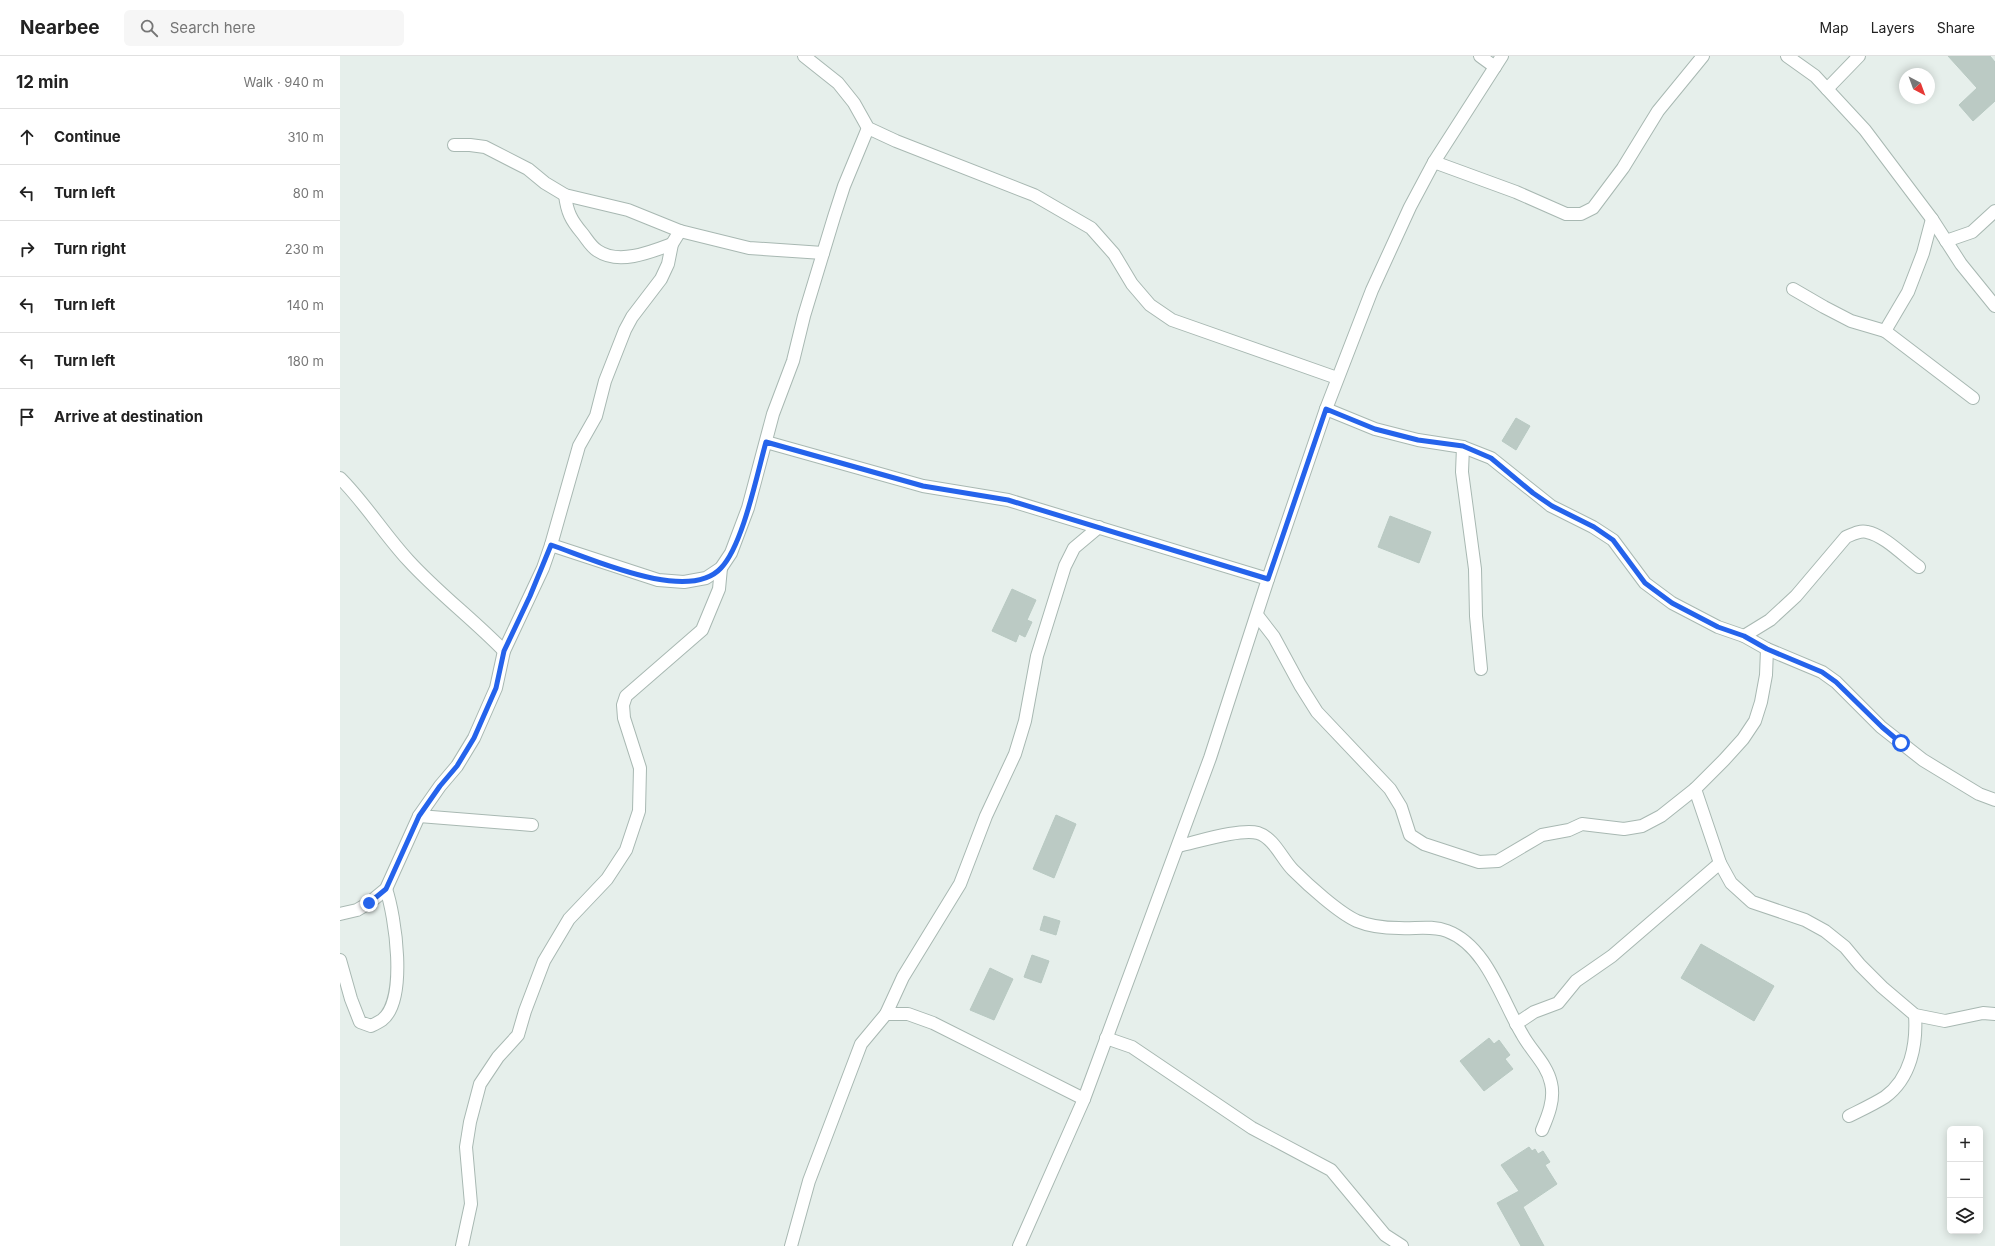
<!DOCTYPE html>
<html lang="en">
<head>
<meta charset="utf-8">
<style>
  :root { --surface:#fff; --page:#f6f6f6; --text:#222; --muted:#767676; --line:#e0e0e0 }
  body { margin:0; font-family:Inter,sans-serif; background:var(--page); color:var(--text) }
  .controls { position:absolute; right:12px; bottom:12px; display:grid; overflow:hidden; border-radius:6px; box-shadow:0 2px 10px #0003 }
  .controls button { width:36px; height:36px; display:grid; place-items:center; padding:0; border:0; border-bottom:1px solid var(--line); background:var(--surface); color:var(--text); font:20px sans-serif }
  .compass { position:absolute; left:1559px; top:12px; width:36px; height:36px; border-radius:50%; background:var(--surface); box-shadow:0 2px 10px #0003; rotate:139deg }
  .stop { position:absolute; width:12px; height:12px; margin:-9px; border:3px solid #2563eb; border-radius:50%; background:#fff }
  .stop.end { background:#2563eb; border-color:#fff; box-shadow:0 1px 4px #0008 }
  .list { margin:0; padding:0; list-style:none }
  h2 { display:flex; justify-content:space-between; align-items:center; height:52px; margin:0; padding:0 16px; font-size:17px }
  h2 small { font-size:13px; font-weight:400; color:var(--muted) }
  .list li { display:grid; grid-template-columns:26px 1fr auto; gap:12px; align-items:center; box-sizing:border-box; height:56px; padding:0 16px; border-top:1px solid var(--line) }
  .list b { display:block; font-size:15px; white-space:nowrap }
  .list em { font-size:13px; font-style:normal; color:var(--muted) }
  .icon { flex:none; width:22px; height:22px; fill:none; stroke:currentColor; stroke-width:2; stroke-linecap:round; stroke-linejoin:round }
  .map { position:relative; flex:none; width:1655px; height:1190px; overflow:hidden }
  header { display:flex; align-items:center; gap:24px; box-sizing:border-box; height:56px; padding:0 20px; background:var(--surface); border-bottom:1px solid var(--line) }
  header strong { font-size:19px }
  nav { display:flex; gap:22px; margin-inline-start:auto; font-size:14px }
  .search { width:280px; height:36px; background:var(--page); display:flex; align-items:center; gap:10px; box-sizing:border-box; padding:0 14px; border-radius:6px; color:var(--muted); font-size:15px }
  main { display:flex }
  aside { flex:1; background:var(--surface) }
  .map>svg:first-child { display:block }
  .building { fill:#bbcac4; stroke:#b8c9c2 }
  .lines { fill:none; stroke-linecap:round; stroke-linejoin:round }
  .minor-casing { stroke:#a8b8b2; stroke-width:14 }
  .tertiary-casing { stroke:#a8b8b2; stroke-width:14 }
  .minor { stroke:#fff; stroke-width:12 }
  .tertiary { stroke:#fff; stroke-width:12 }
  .route { stroke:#2563eb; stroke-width:5 }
</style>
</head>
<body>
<header>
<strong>Nearbee</strong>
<div class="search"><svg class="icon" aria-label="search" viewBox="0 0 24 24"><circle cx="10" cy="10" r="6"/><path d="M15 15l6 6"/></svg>Search here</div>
<nav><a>Map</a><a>Layers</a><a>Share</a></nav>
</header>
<main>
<aside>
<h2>12 min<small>Walk · 940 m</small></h2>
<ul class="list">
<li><svg class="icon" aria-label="ahead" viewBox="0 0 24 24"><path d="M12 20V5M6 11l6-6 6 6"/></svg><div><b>Continue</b></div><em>310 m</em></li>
<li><svg class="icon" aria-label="left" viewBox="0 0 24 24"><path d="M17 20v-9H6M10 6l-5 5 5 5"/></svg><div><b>Turn left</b></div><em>80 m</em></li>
<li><svg class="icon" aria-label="right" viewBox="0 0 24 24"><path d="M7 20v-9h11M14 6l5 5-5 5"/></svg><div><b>Turn right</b></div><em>230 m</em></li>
<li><svg class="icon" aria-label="left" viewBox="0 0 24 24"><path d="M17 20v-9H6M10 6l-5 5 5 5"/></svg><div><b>Turn left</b></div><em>140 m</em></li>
<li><svg class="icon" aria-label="left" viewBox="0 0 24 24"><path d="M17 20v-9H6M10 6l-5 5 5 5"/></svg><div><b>Turn left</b></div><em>180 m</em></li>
<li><svg class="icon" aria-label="arrive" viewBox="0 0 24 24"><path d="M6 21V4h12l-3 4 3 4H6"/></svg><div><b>Arrive at destination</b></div></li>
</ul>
</aside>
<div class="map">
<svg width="1655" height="1190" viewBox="0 0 1655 1190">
  <rect width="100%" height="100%" fill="#e6efeb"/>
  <g class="building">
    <path d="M1608 0H1650L1655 6V45L1633 65 1619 49 1637 32Z"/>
    <path d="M1176 362 1190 370 1176 394 1162 385Z"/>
    <path d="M1050 460 1091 476 1079 507 1038 491Z"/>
    <path d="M672 533 696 544 687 564 692 566 685 581 679 578 676 586 652 575Z"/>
    <path d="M716 759 736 768 714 822 693 813Z"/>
    <path d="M704 860 720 865 716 879 700 874Z"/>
    <path d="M1361 888 1434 930 1414 965 1341 922Z"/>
    <path d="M692 899 709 905 701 927 684 921Z"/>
    <path d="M650 912 673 923 654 964 630 954Z"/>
    <path d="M1149 982 1154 988 1159 984 1170 999 1165 1003 1173 1013 1144 1035 1120 1005Z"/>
    <path d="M1189 1091 1192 1095 1195 1093 1198 1098 1203 1095 1210 1106 1205 1109 1217 1128 1183 1151 1204 1190H1181L1157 1147 1179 1135 1161 1109Z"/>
  </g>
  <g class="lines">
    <defs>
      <g id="minor">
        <path d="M464 0 498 27 514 47 528 72 556 85 694 139 751 172 774 198 792 228 810 249 832 264 997 322"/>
        <path d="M1140 0 1155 11"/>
        <path d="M1447 0 1475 20 1525 74 1592 163 1621 208 1655 250"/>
        <path d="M1487 33 1519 0"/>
        <path d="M114 89H130L145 91 188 113 205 127 225 139 288 154 340 175 409 192 483 197"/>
        <path d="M1094 106 1176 136 1226 158H1241L1253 152 1283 112 1318 55 1363 0"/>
        <path d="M225 139C227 156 231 164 242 177 247 183 251 191 258 195 279 209 311 196 332 188"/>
        <path d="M1592 163 1583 197 1568 236 1545 275 1633 342"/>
        <path d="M340 175 332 188 328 208 321 223 292 261 285 274 265 325 256 360 239 390 211 489 318 524 344 526 366 522 381 512 391 497 408 452 433 358 453 305 464 260 494 161 504 130 528 72"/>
        <path d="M1606 185 1632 176 1655 155"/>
        <path d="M1453 233 1484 251 1511 265 1545 275"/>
        <path d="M986 353 1035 373 1078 384 1123 391 1151 402 1211 450 1253 471 1273 484 1305 527 1332 547 1378 571 1404 580 1427 593 1482 616 1496 626 1541 671 1583 704 1639 738 1655 744"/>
        <path d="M426 386 583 430 668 444 928 523"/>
        <path d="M1123 391 1122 416 1135 513 1136 560 1141 613"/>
        <path d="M0 422C25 447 44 478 68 504 98 537 133 563 164 595"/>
        <path d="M917 559 934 581 960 629 977 656 1050 733 1061 751 1070 779 1084 788 1139 806 1158 805 1202 779 1229 774 1242 768 1284 773 1302 770 1321 760 1355 733 1384 704 1403 683 1415 665 1421 646 1426 619 1427 593"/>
        <path d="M1404 580 1430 564 1456 540 1506 481C1513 478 1520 474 1527 476 1544 479 1565 501 1579 511"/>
        <path d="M1355 733 1380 807 1391 827 1412 846 1465 864 1485 875 1505 891 1520 909 1542 931 1575 959 1605 965 1643 957 1655 958"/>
        <path d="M79 760 192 769"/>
        <path d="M838 790C857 786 901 772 918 777 934 782 942 803 953 814 968 829 999 857 1017 865 1029 870 1047 872 1059 872 1075 873 1092 869 1107 875 1147 890 1162 945 1182 978 1191 995 1207 1008 1211 1027 1215 1043 1208 1060 1202 1074"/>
        <path d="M0 858 17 854 29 847 46 833 79 760 100 730 117 710 134 682 156 632 164 595 203 512 211 489"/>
        <path d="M0 904 11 943 20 966 31 970C35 968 39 966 42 964 68 944 55 859 46 833"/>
        <path d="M546 958H568L593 967 744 1043"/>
        <path d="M1176 968 1194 956 1218 947 1236 925 1272 900 1380 807"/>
        <path d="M766 982 792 991 912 1072 991 1114 1045 1179 1062 1190"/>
        <path d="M1509 1060C1521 1054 1534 1048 1545 1041 1571 1022 1577 988 1575 959"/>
        <path d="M122 1190 131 1148 126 1091 130 1066 140 1028 158 1001 178 979 185 955 204 905 229 863 267 823 286 794 299 755 300 712 284 662 283 649 286 640 362 574 379 533 381 512"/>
        <path d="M451 1190 469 1125 521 988 546 958 563 921 620 828 646 760 675 698 685 665 697 600 725 510 734 492 759 471"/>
      </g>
      <path id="tertiary" d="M679 1190 744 1043 870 702 928 523 986 353 1032 234 1070 151 1094 106 1162 0"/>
    </defs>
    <use href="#minor" class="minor-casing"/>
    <use href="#tertiary" class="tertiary-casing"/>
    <use href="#minor" class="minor"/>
    <use href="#tertiary" class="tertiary"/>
  </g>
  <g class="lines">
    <path class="route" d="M29 847 46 833 79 760 100 730 117 710 134 682 156 632 164 595 190 540 211 489C250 502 348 548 381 512 403 489 417 418 426 386L583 430 668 444 928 523 986 353 1035 373 1078 384 1123 390 1151 402 1193 437 1212 450 1254 471 1273 484 1305 527 1332 547 1378 571 1404 580 1427 593 1482 616 1496 626 1542 671 1561 687"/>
  </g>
</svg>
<div class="controls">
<button>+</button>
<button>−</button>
<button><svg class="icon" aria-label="layers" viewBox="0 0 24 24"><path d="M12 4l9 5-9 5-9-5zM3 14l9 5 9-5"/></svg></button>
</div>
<svg class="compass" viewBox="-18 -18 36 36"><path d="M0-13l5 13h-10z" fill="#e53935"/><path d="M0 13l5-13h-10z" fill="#767676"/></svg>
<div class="stop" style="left:1561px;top:687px"></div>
<div class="stop end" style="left:29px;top:847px"></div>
</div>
</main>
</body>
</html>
